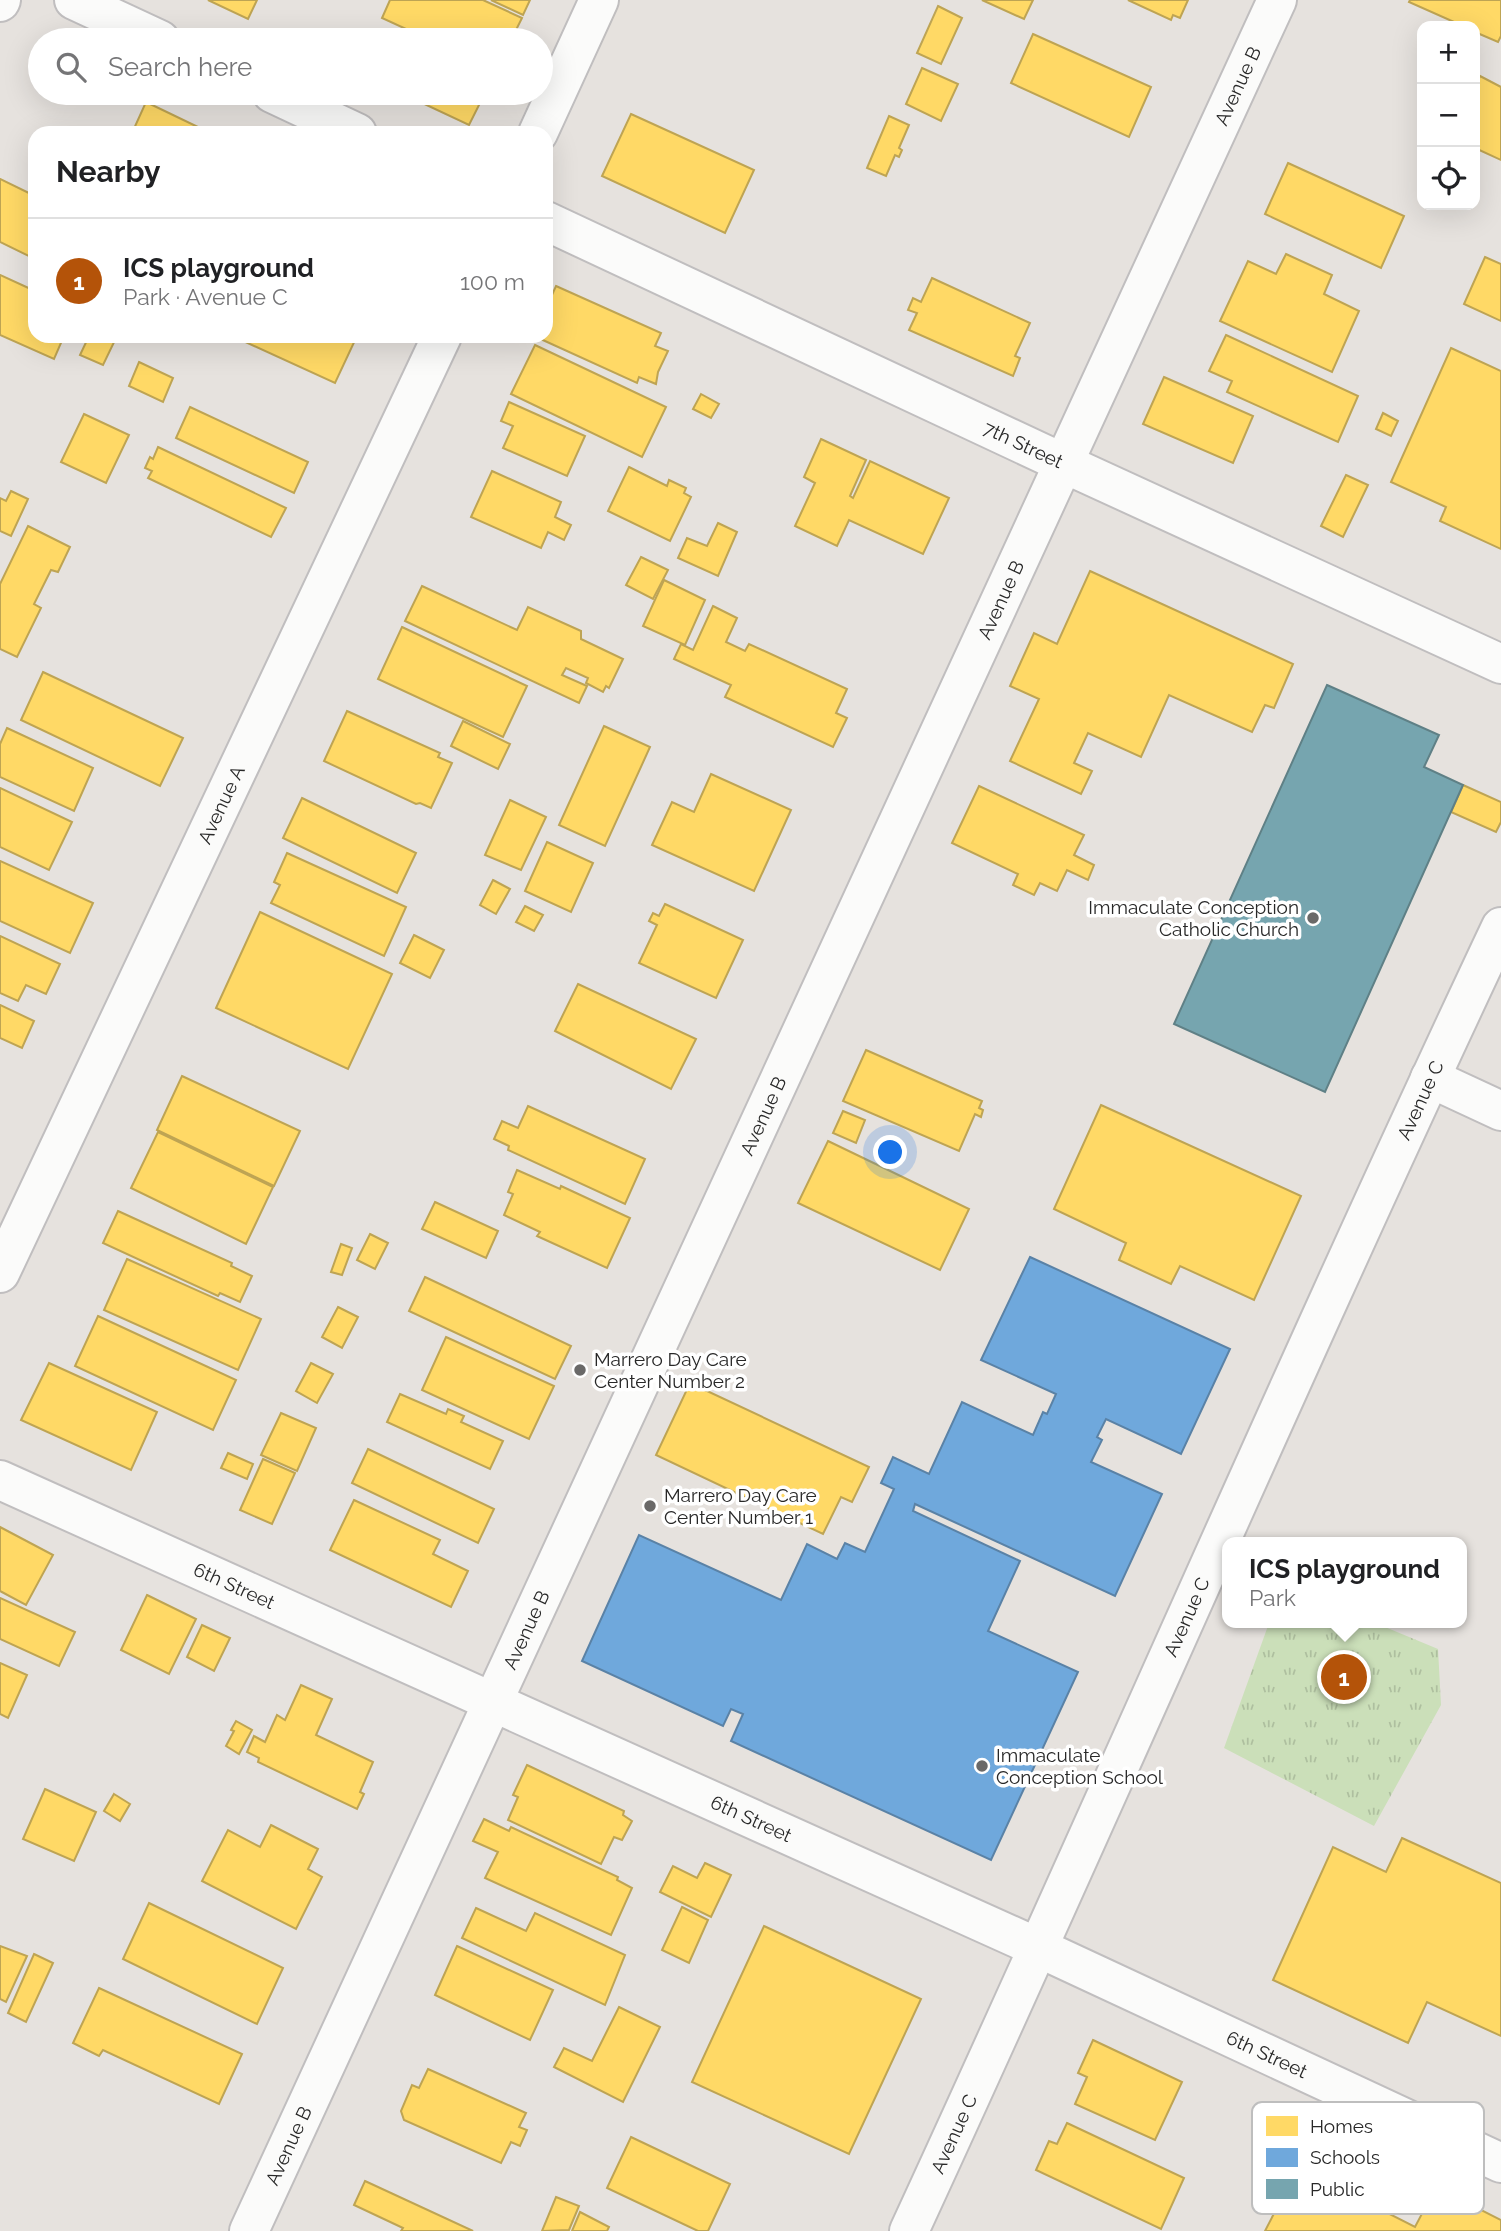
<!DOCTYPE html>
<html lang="en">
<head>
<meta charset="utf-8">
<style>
  :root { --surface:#fff; --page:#f6f6f6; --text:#202124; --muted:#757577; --line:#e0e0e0; --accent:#b45309 }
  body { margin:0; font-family:Raleway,sans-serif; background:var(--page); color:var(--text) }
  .controls { position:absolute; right:21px; top:21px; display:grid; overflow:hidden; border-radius:14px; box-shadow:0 7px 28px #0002 }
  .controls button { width:63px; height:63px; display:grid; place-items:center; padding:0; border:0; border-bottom:2px solid var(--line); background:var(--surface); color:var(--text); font:35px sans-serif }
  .you { position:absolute; left:891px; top:1153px; width:24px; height:24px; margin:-18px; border:5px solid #fff; border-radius:50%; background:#1a73e8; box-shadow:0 0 0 10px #1a73e833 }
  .badge { display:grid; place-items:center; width:46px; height:46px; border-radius:50%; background:var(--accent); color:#fff; font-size:23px; font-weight:700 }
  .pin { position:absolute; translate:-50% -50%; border:4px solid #fff; box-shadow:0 2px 7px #0006 }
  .popup { position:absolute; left:1222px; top:1537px; width:245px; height:91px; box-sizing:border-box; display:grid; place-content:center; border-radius:14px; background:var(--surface); filter:drop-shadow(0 2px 5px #0005); font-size:23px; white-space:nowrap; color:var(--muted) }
  .popup b { font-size:26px; color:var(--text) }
  .popup::after { content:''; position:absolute; left:50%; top:100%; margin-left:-14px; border:14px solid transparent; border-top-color:var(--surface) }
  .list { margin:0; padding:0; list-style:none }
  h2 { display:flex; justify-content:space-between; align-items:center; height:91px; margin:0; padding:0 28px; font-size:30px }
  h2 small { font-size:23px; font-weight:400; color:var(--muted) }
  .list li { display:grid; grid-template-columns:46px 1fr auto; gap:21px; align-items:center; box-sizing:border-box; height:126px; padding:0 28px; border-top:2px solid var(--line) }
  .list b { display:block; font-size:26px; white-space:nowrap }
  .list p { margin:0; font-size:23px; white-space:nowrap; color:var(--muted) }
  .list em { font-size:23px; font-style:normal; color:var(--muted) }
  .icon { flex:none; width:38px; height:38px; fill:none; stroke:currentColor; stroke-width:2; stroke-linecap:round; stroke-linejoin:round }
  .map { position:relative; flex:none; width:1501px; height:2231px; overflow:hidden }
  .search { position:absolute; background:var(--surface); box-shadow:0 7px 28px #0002; left:28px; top:28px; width:525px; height:77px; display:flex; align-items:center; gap:18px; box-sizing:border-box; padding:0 24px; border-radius:38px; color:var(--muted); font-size:26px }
  .panel { position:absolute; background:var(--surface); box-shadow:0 7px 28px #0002; left:28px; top:126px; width:525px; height:217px; border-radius:21px }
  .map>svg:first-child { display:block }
  .park { fill:url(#park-tufts) }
  .homes { fill:#ffd966; stroke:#bea453; stroke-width:2 }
  .schools { fill:#6fa8dc; stroke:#5a82a6; stroke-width:2 }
  .public { fill:#76a5af; stroke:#5f8086; stroke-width:2 }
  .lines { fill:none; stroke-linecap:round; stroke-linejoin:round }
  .minor-casing { stroke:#c0bebf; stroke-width:42 }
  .minor { stroke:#fbfbfa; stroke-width:38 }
  .poi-dot { fill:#6a6968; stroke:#fff; stroke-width:2.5 }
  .labels { text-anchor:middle; stroke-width:7; stroke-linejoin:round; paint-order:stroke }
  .street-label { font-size:19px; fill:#282828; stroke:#fff }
  .poi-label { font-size:19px; fill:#282828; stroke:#fff; text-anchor:start }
  .key { fill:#fff; stroke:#bebebe; stroke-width:2 }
  .key-label { font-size:19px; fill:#282828 }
</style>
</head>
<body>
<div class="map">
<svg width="1501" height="2231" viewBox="0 0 1501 2231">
  <defs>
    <pattern id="park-tufts" width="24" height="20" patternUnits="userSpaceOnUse" patternTransform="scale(1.75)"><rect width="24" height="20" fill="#cbdfb9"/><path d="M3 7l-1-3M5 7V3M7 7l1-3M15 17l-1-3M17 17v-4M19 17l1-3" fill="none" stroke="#aebf9f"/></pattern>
  </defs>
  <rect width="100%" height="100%" fill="#e6e2de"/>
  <path class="park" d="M1269 1623H1384L1385 1627 1438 1649 1441 1705 1374 1826 1224 1748Z"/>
  <g class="homes">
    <path d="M208 0H257L248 19Z"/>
    <path d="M390 0H483L522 18 511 40H430L382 18Z"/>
    <path d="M491 0H530L523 15Z"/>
    <path d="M982 0H1033L1024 19Z"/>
    <path d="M1128 0H1188L1180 18 1173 15 1171 20Z"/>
    <path d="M1410 0H1501V36L1498 42 1475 32V26H1463L1409 2Z"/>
    <path d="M938 6 962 18 941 64 917 53Z"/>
    <path d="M1033 34 1151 87 1129 137 1011 83Z"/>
    <path d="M922 68 958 84 941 121 906 104Z"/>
    <path d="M1480 76 1501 87V160L1475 148V87Z"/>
    <path d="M401 93H479L484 95 469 125Z"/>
    <path d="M146 102 198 127 195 133H132Z"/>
    <path d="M631 114 754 170 725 233 602 176Z"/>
    <path d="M889 116 909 125 899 148 902 150 899 157 895 155 886 176 867 168Z"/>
    <path d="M1288 163 1404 216 1381 268 1265 214Z"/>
    <path d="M0 179 35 196V259L0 242Z"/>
    <path d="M1286 254 1332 275 1324 294 1359 311 1332 372 1220 321 1248 261 1276 274Z"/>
    <path d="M1485 257 1501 264V321L1464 304Z"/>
    <path d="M0 275 35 291V336H64L54 359 0 335Z"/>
    <path d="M932 278 1030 323 1015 356 1020 358 1013 376 909 330 917 313 908 310 913 298 921 302Z"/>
    <path d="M556 286 661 333 655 346 668 351 658 372 656 384 639 377 637 383 534 336H546V308Z"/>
    <path d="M1226 335 1358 396 1338 442 1227 392 1232 381 1209 371Z"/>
    <path d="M89 336H117L103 365 80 355Z"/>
    <path d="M243 336H357L335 383 241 340Z"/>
    <path d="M535 345 666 407 642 457 511 394Z"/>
    <path d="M1451 348 1501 371V549L1440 521 1446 507 1391 482Z"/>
    <path d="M139 362 173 378 163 402 129 386Z"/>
    <path d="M1164 377 1253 416 1233 463 1143 424Z"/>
    <path d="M701 394 719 404 711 418 693 409Z"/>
    <path d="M509 402 585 436 567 476 503 448 513 426 501 421Z"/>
    <path d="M190 407 308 462 294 493 176 438Z"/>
    <path d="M1383 413 1398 421 1391 436 1376 429Z"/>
    <path d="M84 414 129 435 106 483 61 462Z"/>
    <path d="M821 439 866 460 850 496 853 498 870 461 949 498 923 554 849 520 837 546 795 526 815 483 804 477Z"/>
    <path d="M158 447 286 508 271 537 148 478 152 471 145 468 150 457 153 459Z"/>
    <path d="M629 467 667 486 669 480 686 488 684 493 691 497 670 541 608 511Z"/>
    <path d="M492 471 561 502 555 517 571 525 564 540 548 532 541 548 471 517Z"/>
    <path d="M1346 475 1368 485 1343 537 1321 526Z"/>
    <path d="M11 491 28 499 11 536 0 531V498L6 501Z"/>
    <path d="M718 523 737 532 718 576 678 558 687 538 707 546Z"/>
    <path d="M28 526 70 547 58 572 51 570 34 604 41 608 17 657 0 649V584Z"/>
    <path d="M641 557 668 570 653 599 626 585Z"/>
    <path d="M1090 571 1293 664 1274 708 1265 705 1252 732 1169 695 1141 757 1088 733 1074 763 1092 771 1081 794 1010 761 1039 699 1010 686 1034 633 1057 644Z"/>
    <path d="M664 580 705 600 685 645 643 626Z"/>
    <path d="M422 586 517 630 528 607 581 631V639L623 659 609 688 606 686 603 692 586 683 588 678 566 668 562 675 587 686 579 703 405 621Z"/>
    <path d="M713 606 737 618 726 642 745 651 749 644 847 689 836 713 847 718 833 747 725 697 731 685 674 659 681 644 693 650Z"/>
    <path d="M402 627 527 686 503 737 378 679Z"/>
    <path d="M43 672 183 738 160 786 21 720Z"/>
    <path d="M347 711 440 753 438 757 452 763 431 808 420 803 416 804 324 761Z"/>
    <path d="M463 721 510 744 498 769 451 746Z"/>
    <path d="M604 726 650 747 605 846 559 825Z"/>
    <path d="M7 728 93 768 74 811 0 777V744Z"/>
    <path d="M711 774 791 810 754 891 652 845 672 802 694 812Z"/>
    <path d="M1463 785 1501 802V822L1496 832 1451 812Z"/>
    <path d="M979 786 1084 835 1074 855 1094 865 1088 880 1067 870 1057 891 1040 883 1034 895 1013 885 1018 874 952 843Z"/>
    <path d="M0 788 72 822 49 870 0 847Z"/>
    <path d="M302 798 416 853 397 893 283 838Z"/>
    <path d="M510 800 546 817 521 870 485 855Z"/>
    <path d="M547 842 593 863 571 912 525 891Z"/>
    <path d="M287 853 406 907 384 956 271 903 280 885 274 882Z"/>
    <path d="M0 861 93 903 70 953 0 921Z"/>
    <path d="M493 880 510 889 496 914 480 905Z"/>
    <path d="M665 904 743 940 716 998 639 963 657 925 649 921 653 913 659 916Z"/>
    <path d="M525 906 543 915 534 931 516 922Z"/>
    <path d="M260 912 392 974 348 1069 216 1008Z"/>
    <path d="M414 935 444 950 430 978 400 963Z"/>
    <path d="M0 936 60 964 46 994 26 985 18 1001 0 993Z"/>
    <path d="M578 984 696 1039 671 1089 555 1031Z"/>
    <path d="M0 1005 34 1021 22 1048 0 1038Z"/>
    <path d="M866 1050 982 1101 979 1108 983 1110 981 1117 975 1114 959 1151 843 1101Z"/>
    <path d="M182 1076 300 1131 274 1186 157 1130Z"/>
    <path d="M1101 1105 1301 1196 1254 1300 1180 1266 1171 1284 1119 1260 1126 1243 1054 1209Z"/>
    <path d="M528 1106 645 1159 625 1204 508 1150 509 1146 494 1139 502 1121 518 1128Z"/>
    <path d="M843 1111 865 1120 856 1143 833 1133Z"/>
    <path d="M158 1132 273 1187 246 1244 131 1188Z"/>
    <path d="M828 1141 969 1209 940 1270 798 1203Z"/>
    <path d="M517 1170 560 1189 561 1186 630 1218 607 1268 537 1236 540 1232 504 1215 513 1194 508 1192Z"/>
    <path d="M435 1202 498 1231 486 1258 422 1229Z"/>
    <path d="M118 1211 232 1263 231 1266 252 1276 240 1302 220 1293 218 1296 103 1243Z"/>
    <path d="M370 1234 388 1243 375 1269 357 1260Z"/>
    <path d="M341 1244 352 1248 342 1275 331 1272Z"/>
    <path d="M127 1259 261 1319 238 1370 104 1310Z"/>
    <path d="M425 1277 571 1346 555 1379 409 1311Z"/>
    <path d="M338 1307 358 1317 342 1348 322 1337Z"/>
    <path d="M98 1316 236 1380 213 1430 75 1366Z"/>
    <path d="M446 1337 554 1386 529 1439 422 1390Z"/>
    <path d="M49 1363 157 1412 131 1470 21 1420Z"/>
    <path d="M311 1363 333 1374 317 1403 296 1391Z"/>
    <path d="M690 1383 869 1467 852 1502 841 1497 823 1534 656 1455Z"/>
    <path d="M400 1394 446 1414 448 1409 464 1416 461 1422 503 1441 490 1469 387 1422Z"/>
    <path d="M281 1413 316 1428 297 1471 261 1455Z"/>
    <path d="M368 1449 494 1509 478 1543 352 1483Z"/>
    <path d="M228 1453 253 1464 247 1479 221 1468Z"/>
    <path d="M263 1459 295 1473 272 1524 240 1510Z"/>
    <path d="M354 1500 440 1540 433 1554 468 1571 451 1607 330 1550Z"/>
    <path d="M0 1527 53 1555 26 1605 0 1591Z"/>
    <path d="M147 1595 196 1619 169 1674 121 1650Z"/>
    <path d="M0 1598 75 1632 59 1666 0 1639Z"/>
    <path d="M202 1625 230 1638 214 1671 187 1657Z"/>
    <path d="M0 1663 27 1675 8 1718 0 1714Z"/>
    <path d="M301 1685 332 1699 316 1735 373 1762 360 1792 364 1794 357 1809 258 1762 259 1758 247 1752 254 1736 265 1742 277 1715 285 1720Z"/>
    <path d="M236 1721 252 1730 239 1754 226 1746 234 1731 231 1730Z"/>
    <path d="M527 1765 624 1811 623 1815 632 1821 622 1840 614 1837 601 1864 508 1820 518 1797 513 1795Z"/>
    <path d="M45 1789 96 1812 74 1861 23 1839Z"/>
    <path d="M114 1794 130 1804 120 1821 104 1811Z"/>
    <path d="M484 1819 509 1831 511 1827 618 1877 617 1880 632 1888 611 1935 485 1878 498 1852 473 1841Z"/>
    <path d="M271 1825 318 1849 308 1869 322 1877 296 1929 202 1881 228 1830 260 1847Z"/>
    <path d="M1402 1838 1501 1883V2036L1427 2002 1408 2043 1273 1980 1333 1847 1386 1872Z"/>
    <path d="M705 1863 731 1875 711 1917 660 1892 673 1866 697 1878Z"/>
    <path d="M149 1903 283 1968 257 2024 123 1959Z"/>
    <path d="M682 1907 708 1920 689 1963 662 1950Z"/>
    <path d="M476 1908 526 1931 535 1913 625 1955 605 2005 462 1938Z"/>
    <path d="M764 1926 921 1999 849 2154 692 2082Z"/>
    <path d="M0 1946 27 1956 6 2002 0 1999Z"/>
    <path d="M457 1946 553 1990 530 2040 435 1995Z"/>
    <path d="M34 1954 53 1963 26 2022 8 2013Z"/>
    <path d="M99 1988 242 2054 219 2104 103 2050 99 2056 73 2043Z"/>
    <path d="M619 2007 660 2027 623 2102 554 2067 564 2048 592 2061Z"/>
    <path d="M1093 2040 1182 2082 1155 2140 1075 2104 1087 2077 1078 2073Z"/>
    <path d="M428 2069 526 2113 519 2127 527 2130 520 2146 511 2142 501 2163 404 2120 401 2111 412 2085 419 2088Z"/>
    <path d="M1067 2123 1184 2178 1161 2229 1036 2170 1049 2141 1057 2144Z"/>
    <path d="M1318 2128 1378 2159 1358 2198 1415 2227 1436 2187 1501 2220V2231H1265Z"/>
    <path d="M631 2137 730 2184 708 2231H698L607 2188Z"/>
    <path d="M365 2181 473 2231H401L403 2228 354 2205Z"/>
    <path d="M556 2197 579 2206 569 2230 542 2231Z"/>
    <path d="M580 2212 609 2227 607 2231H572Z"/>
  </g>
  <path class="schools" d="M1030 1257 1230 1349 1181 1454 1106 1419 1097 1437 1102 1440 1091 1462 1162 1494 1115 1596 915 1504 913 1511 1020 1561 988 1631 1078 1672 991 1860 731 1741 743 1714 731 1709 723 1726 582 1661 639 1535 781 1600 807 1544 837 1559 845 1543 865 1552 894 1489 881 1483 893 1457 929 1474 962 1402 1033 1435 1043 1412 1047 1414 1056 1394 981 1360Z"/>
  <path class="public" d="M1327 685 1439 735 1424 767 1463 785 1325 1092 1174 1024Z"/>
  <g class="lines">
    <defs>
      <g id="minor">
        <path d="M74 0 160 40"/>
        <path d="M0 2 1 0"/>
        <path d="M272 93 357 133"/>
        <path d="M538 133 599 0"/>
        <path id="s1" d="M546 221 1063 463 1501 664"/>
        <path d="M1430 1078 1501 1111"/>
        <path id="s2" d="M0 1273 442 336"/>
        <path id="s3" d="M0 1480 1039 1948 1501 2163"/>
        <path id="s4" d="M249 2231 1277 0"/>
        <path id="s5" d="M909 2231C1109 1798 1297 1359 1501 927"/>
      </g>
    </defs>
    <use href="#minor" class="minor-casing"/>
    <use href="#minor" class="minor"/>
  </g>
  <g class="poi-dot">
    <circle cx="1313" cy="918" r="7"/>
    <circle cx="580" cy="1370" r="7"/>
    <circle cx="650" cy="1506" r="7"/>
    <circle cx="982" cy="1766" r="7"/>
  </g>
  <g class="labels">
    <g class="street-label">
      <text dy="7" stroke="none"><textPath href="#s4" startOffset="2362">Avenue B</textPath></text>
      <text dy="7" stroke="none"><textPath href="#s1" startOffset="527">7th Street</textPath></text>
      <text dy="7" stroke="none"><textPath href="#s4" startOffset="1796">Avenue B</textPath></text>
      <text dy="7" stroke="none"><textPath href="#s2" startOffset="518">Avenue A</textPath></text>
      <text dy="7" stroke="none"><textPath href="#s5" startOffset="1241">Avenue C</textPath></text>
      <text dy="7" stroke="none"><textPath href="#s4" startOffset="1228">Avenue B</textPath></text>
      <text dy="7" stroke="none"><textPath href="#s3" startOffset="257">6th Street</textPath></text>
      <text dy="7" stroke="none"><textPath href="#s5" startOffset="674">Avenue C</textPath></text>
      <text dy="7" stroke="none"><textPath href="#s4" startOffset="662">Avenue B</textPath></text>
      <text dy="7" stroke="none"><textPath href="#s3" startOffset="824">6th Street</textPath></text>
      <text dy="7" stroke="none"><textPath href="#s3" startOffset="1391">6th Street</textPath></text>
      <text dy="7" stroke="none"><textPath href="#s5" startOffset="107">Avenue C</textPath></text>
      <text dy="7" stroke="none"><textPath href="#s4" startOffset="94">Avenue B</textPath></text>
    </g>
    <g class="poi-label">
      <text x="1299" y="914" text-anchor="end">Immaculate Conception<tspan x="1299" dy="22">Catholic Church</tspan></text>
      <text x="594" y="1366">Marrero Day Care<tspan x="594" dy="22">Center Number 2</tspan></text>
      <text x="664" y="1502">Marrero Day Care<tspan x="664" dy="22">Center Number 1</tspan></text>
      <text x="996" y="1762">Immaculate<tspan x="996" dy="22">Conception School</tspan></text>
    </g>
  </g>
  <rect x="1252" y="2102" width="232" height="112" rx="10" class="key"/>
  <rect x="1266" y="2116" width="32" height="20" fill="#ffd966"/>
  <rect x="1266" y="2148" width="32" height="19" fill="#6fa8dc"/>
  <rect x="1266" y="2179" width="32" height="20" fill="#76a5af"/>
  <g class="key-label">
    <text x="1310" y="2133">Homes</text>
    <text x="1310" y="2164">Schools</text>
    <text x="1310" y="2196">Public</text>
  </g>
</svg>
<div class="controls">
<button>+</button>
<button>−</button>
<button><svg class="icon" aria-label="locate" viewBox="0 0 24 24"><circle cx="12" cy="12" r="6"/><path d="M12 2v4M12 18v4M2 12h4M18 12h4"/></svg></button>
</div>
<div class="you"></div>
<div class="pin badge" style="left:1344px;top:1677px">1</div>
<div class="popup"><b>ICS playground</b>Park</div>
<div class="search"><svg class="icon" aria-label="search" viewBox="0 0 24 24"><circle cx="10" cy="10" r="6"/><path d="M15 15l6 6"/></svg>Search here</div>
<section class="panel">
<h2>Nearby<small></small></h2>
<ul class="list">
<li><span class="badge">1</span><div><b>ICS playground</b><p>Park · Avenue C</p></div><em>100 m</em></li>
</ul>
</section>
</div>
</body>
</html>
